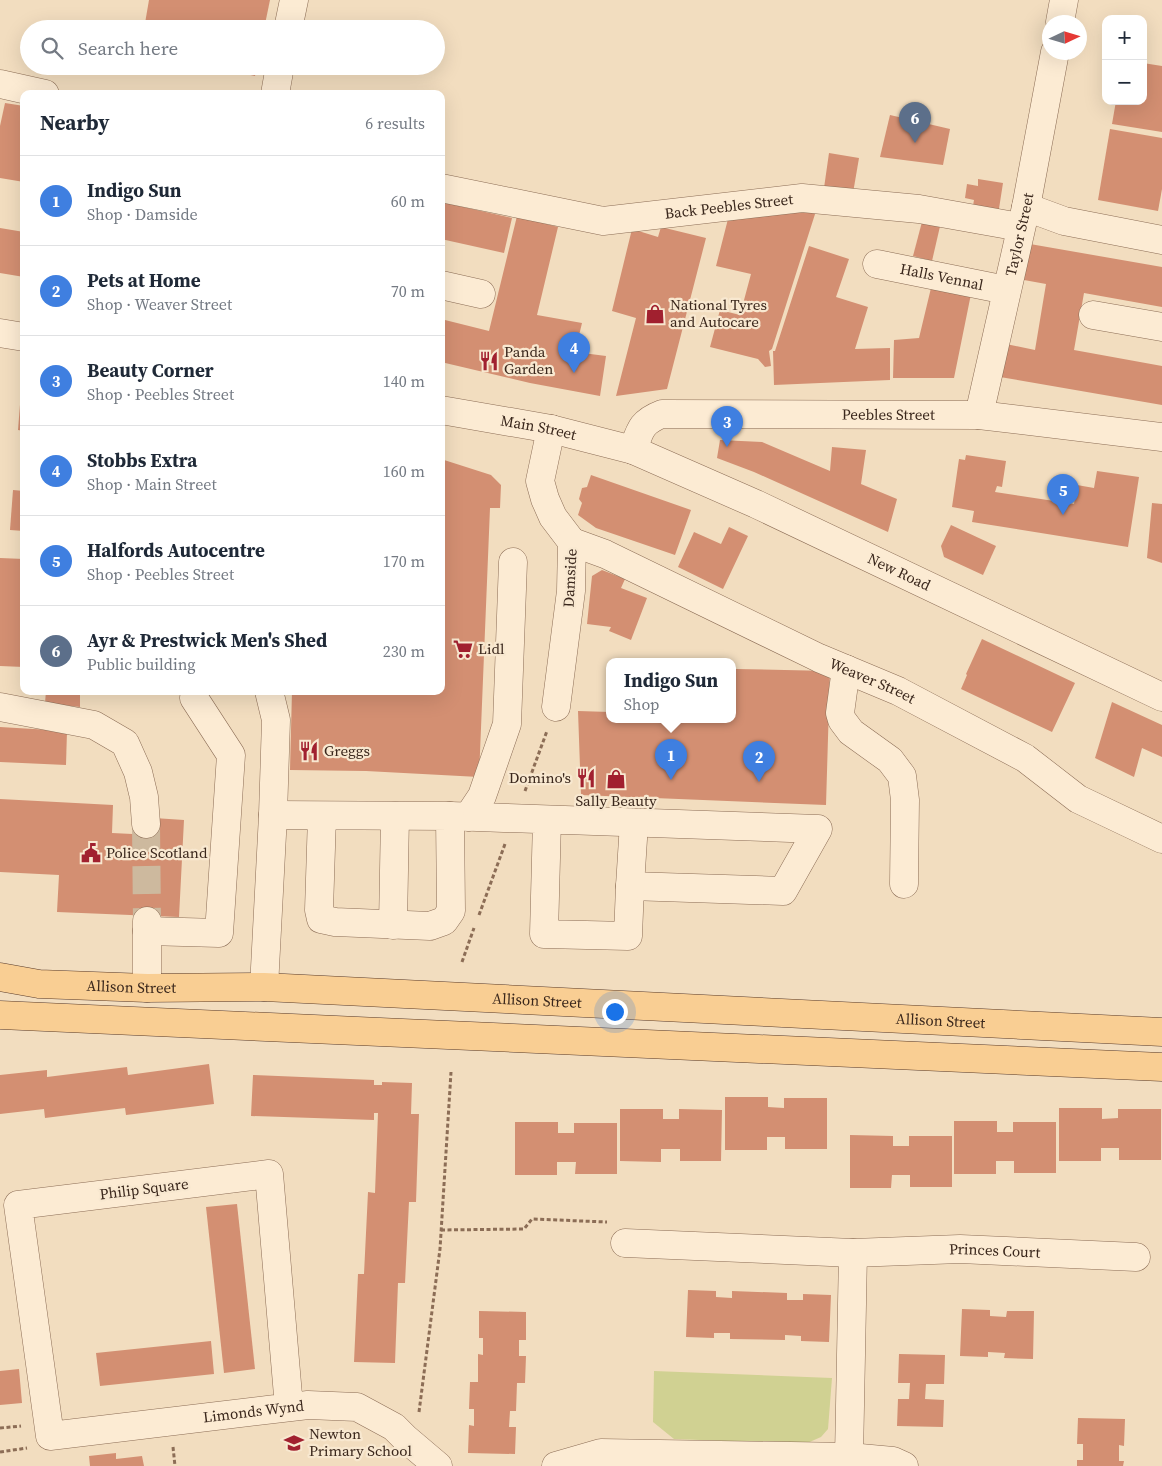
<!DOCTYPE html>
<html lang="en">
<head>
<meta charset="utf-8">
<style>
  :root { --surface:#fff; --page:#f6f6f7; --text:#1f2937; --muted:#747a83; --line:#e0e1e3; --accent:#2563eb }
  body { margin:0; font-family:"Source Serif 4",serif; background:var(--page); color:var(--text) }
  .controls { position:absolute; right:15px; top:15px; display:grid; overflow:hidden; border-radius:10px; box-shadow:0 5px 20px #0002 }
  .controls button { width:45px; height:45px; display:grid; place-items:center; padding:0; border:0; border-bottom:1px solid var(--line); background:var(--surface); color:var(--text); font:25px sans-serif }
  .compass { position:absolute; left:1042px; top:15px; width:45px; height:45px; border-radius:50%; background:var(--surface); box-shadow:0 5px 20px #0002; rotate:86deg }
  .you { position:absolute; left:614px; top:1011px; width:18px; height:18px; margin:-12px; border:4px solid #fff; border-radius:50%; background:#1a73e8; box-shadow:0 0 0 8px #1a73e833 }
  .badge { display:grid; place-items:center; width:32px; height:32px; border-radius:50%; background:var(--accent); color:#fff; font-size:16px; font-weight:700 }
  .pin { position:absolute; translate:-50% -41px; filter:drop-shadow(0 1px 2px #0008) }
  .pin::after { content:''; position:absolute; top:26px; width:18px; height:15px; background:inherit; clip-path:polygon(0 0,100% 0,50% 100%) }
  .popup { position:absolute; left:606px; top:658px; width:130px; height:65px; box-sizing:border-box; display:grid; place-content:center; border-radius:10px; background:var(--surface); filter:drop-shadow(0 1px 4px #0005); font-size:16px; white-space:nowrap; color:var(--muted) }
  .popup b { font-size:19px; color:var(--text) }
  .popup::after { content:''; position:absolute; left:50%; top:100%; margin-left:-10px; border:10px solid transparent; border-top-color:var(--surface) }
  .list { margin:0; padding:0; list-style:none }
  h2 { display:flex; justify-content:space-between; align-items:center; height:65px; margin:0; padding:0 20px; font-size:21px }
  h2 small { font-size:16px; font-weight:400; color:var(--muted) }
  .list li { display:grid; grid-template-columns:32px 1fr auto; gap:15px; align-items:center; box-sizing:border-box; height:90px; padding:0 20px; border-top:1px solid var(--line) }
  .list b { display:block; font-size:19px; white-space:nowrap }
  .list p { margin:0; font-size:16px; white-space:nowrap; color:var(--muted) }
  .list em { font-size:16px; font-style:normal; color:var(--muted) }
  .icon { flex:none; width:28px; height:28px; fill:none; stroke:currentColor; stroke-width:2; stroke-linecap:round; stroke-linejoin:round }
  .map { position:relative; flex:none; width:1162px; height:1466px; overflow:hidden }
  .search { position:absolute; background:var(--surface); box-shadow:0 5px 20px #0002; left:20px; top:20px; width:425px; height:55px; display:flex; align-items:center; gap:12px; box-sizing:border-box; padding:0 18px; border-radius:28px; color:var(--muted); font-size:19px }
  .panel { position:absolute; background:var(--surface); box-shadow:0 5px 20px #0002; left:20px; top:90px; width:425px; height:605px; border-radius:10px }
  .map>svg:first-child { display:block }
  .green { fill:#d0d192 }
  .building { fill:#d38f72 }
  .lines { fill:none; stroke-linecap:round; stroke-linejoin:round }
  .minor-tunnel { stroke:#cdb99e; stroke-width:28; stroke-dasharray:28 14; stroke-linecap:butt }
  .minor-casing { stroke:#8c6d56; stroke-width:29 }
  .major-casing { stroke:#593b2b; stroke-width:29 }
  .path { stroke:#8c6d56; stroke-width:3; stroke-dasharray:4 2.5; stroke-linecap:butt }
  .minor { stroke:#fcebd3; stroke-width:28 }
  .major { stroke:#f9ce93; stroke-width:28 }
  .labels { text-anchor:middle; stroke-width:4.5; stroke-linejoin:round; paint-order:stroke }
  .street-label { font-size:15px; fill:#3a271c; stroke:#f8e8d0 }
  .poi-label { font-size:15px; fill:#3a271c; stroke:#f8e8d0; text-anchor:start }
</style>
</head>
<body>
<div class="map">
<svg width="1162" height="1466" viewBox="0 0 1162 1466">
  <rect width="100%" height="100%" fill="#f2ddbf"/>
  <path class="green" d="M654 1371 832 1378 828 1429 821 1437 805 1444 674 1439 653 1422Z"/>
  <g class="building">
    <path d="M149 0H270L264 29H144Z"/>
    <path d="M1143 63 1162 66V132L1112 124 1116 101H1143Z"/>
    <path d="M210 66H257L255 76Z"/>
    <path d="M5 103 24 106V182L0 178V126Z"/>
    <path d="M890 115 950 129 943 165 880 157Z"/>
    <path d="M1110 129 1162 138V189L1158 211 1098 200Z"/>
    <path d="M829 153 859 158 853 193 824 188Z"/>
    <path d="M978 179 1003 183 998 215 972 211 974 200 965 198 967 184 978 186Z"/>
    <path d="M441 202 512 218 504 253 441 239Z"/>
    <path d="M816 211 772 349 769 351 771 366 765 367 758 359 710 347 720 310 740 315 751 274 716 266 728 219Z"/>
    <path d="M517 216 558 227 537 315 582 323 575 352 606 356 600 396 530 383 441 362V319L489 331Z"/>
    <path d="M923 218 941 222 932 261 913 256Z"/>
    <path d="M661 227 706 238 667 389 616 396 636 318 612 311 632 229 658 237Z"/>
    <path d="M0 228 24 232V277L0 273Z"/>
    <path d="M1030 244 1162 267V307L1084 293 1074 350 1162 366V405L1000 377 1006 344 1035 350 1046 284 1024 280Z"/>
    <path d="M809 246 849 259 836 297 868 307 855 349 890 348V380L774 385 773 351H775Z"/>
    <path d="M931 288 971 294 954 378H893L894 340 919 338Z"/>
    <path d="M21 392 24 393V431L18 430Z"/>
    <path d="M720 440 762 442 830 471 832 447 866 450 861 484 897 499 888 532 754 472 717 458Z"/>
    <path d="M966 455 1006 461 1002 487 997 486 995 492 1074 504 1077 485 1094 488 1097 471 1139 477 1128 547 972 522 974 511 952 507 959 459 965 460Z"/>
    <path d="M441 459 491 475 501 485 500 508H490L479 777 366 771 290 770 292 691H441Z"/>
    <path d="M591 475 691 510 675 555 596 528 578 515 582 503 579 499 582 488 587 487Z"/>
    <path d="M13 490 24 491V531L10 530Z"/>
    <path d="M1152 503 1162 504V563L1147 558Z"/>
    <path d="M951 525 996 546 983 575 944 557 941 546Z"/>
    <path d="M729 527 748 536 723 589 678 567 694 532 721 544Z"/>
    <path d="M0 558 24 559V667L0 666Z"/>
    <path d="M602 570 625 579 621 588 647 598 631 640 609 631 611 627 587 624 592 576Z"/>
    <path d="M982 639 1075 683 1052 732 961 689 967 675 966 674Z"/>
    <path d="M736 669 830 671 826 805 581 795 578 711 610 712V719H734Z"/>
    <path d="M46 691H80V707L45 703Z"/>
    <path d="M1112 702 1162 725V757L1142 748 1134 777 1095 758Z"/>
    <path d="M0 727 67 731 66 765 0 762Z"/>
    <path d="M0 799 113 805 112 833 153 835 154 818 184 820 179 917 57 912 59 875 0 872Z"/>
    <path d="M209 1064 214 1104 126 1115 125 1108 45 1118 44 1109 0 1114V1075L47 1070V1077L127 1067 128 1075Z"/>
    <path d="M253 1075 374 1080V1085H382V1082L412 1083 411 1114H419L416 1202H409L405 1283H398L395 1363 354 1362 358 1274H364L368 1192 375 1193 378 1113H374V1120L251 1116Z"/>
    <path d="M725 1097H768V1107L784 1108V1098H827V1149H785V1137H767V1150H725Z"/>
    <path d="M1059 1108H1102V1119L1118 1118V1109H1161V1160H1119V1148H1101V1161H1059Z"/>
    <path d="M620 1109H663V1119H679V1109L722 1110 721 1161H680V1149H661V1162L620 1161Z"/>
    <path d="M954 1121H997V1132H1013V1122H1056V1173H1014V1161H996V1174H954Z"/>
    <path d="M515 1122H558V1133H574V1123H617V1174H575L576 1162H557V1175H515Z"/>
    <path d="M850 1135 893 1136V1146H909V1136H952V1187H910V1175H892L891 1188H850Z"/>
    <path d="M237 1204 255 1369 224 1373 206 1207Z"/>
    <path d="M688 1290 716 1291V1297L732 1298V1291L787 1293V1300H803V1294L831 1295 829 1342 801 1341V1336L785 1335V1340L730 1339V1333H714V1338L686 1337Z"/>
    <path d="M962 1309 990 1310V1316L1006 1317 1007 1311H1034L1033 1359 1004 1358 1005 1353 988 1352V1357L960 1356Z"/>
    <path d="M479 1311 526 1312V1340H519V1356H526L525 1383H517L516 1411H510L509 1427H516L515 1454 468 1453 469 1425 474 1426V1409H469L470 1382H478V1354L483 1355V1338H479Z"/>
    <path d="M211 1341 214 1374 100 1386 96 1353Z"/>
    <path d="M899 1354 945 1355 944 1384H926L925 1399 944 1400 943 1427 897 1426 898 1399H909L910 1383H898Z"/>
    <path d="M19 1369 22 1403 0 1405V1371Z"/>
    <path d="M1078 1418 1125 1419 1124 1446 1119 1445V1461H1124L1123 1466H1077V1460H1083V1444H1077Z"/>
    <path d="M116 1453V1459L142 1456 144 1466H90L89 1456Z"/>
  </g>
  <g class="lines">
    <path class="minor-tunnel" d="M146 824 147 921"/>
    <defs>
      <g id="minor">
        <path d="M1060 22 1064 0"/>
        <path d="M288 29 294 0"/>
        <path d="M0 84 45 94"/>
        <path d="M275 94 280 66"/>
        <path id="s1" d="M441 188 603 221 802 198 919 209 1020 227"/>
        <path d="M1026 207 1064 221 1162 240"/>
        <path id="s2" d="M877 264 1006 290"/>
        <path d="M441 285 481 294"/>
        <path d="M1093 315 1162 327"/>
        <path d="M0 333 24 337"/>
        <path id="s3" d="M441 410 551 429 633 450 756 504 1162 697"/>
        <path id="s4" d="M979 415 1026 207 1055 52"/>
        <path d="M551 429 540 481 545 499 553 517 572 542 571 591 556 707"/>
        <path id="s5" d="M633 450C640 430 641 422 662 414L979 415 1162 437"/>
        <path id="s6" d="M572 542 605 554 819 658 898 691 1025 758 1078 799 1162 839"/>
        <path d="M846 669 840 713 842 720 851 732 890 760 902 776 905 800 904 884"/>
        <path d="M269 691 276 720 273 815"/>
        <path d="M0 707 94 725 125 743 138 772 144 797 146 824"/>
        <path d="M450 816 818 829 783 891 630 886 628 936 544 934 547 820"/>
        <path d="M468 817 482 796 507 724 513 562"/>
        <path d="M630 886 634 823"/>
        <path d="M147 921V988"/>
        <path d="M393 925 395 816"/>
        <path d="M147 931 219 933 231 755 194 698"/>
        <path d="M264 987 273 815 450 816 451 911 444 921 430 926 335 922 321 919 319 910 322 816"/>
        <path id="s7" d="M625 1243 853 1253 960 1249 1136 1257"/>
        <path id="s8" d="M289 1407 269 1174 18 1205 50 1436 308 1405 357 1407 394 1427 405 1438 438 1466"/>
        <path d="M849 1457 853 1253"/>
        <path d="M556 1466 601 1453 849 1457 893 1461 904 1466"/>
      </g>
      <g id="major">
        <path id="s9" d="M0 977 39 984 147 988 264 987 1162 1032"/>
        <path d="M0 1015 1162 1067"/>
      </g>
    </defs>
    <use href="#minor" class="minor-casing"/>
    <use href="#major" class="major-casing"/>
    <g class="path">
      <path d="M525 791 547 731"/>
      <path d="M479 915 505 844"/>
      <path d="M462 962 474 928"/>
      <path d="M441 1230 524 1229 532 1219 607 1222"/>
      <path d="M419 1412 440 1249 451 1072"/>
      <path d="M0 1428 21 1426"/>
      <path d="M173 1447 175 1466"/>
      <path d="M0 1452 27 1448"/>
    </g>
    <use href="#minor" class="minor"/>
    <use href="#major" class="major"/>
  </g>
  <defs>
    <symbol id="shop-bare" viewBox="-9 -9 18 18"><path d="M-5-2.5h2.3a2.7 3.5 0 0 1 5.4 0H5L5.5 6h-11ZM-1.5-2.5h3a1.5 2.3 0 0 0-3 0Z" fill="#a1202f" stroke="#f8e8d0" stroke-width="2.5" paint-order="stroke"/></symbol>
    <symbol id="restaurant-bare" viewBox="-9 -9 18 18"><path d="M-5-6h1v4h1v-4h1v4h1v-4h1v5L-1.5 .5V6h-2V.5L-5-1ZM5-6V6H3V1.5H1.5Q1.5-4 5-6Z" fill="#a1202f" stroke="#f8e8d0" stroke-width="2.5" paint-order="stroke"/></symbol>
    <symbol id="supermarket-bare" viewBox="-9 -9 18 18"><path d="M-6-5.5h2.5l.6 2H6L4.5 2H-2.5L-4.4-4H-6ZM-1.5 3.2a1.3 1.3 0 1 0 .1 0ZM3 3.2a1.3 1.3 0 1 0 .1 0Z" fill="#a1202f" stroke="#f8e8d0" stroke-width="2.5" paint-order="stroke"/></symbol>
    <symbol id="civic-bare" viewBox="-9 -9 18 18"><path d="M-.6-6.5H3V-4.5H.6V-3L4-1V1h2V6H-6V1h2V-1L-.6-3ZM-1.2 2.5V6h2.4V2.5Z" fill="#a1202f" stroke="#f8e8d0" stroke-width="2.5" paint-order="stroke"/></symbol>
    <symbol id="school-bare" viewBox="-9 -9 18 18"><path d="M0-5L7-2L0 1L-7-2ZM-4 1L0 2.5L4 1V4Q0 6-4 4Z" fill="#a1202f" stroke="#f8e8d0" stroke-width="2.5" paint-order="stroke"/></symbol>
  </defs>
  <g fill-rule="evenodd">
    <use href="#shop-bare" x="641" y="300" width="28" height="28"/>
    <use href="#restaurant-bare" x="475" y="347" width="28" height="28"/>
    <use href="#supermarket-bare" x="449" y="635" width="28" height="28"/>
    <use href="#restaurant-bare" x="295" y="737" width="28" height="28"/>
    <use href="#restaurant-bare" x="572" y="764" width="28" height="28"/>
    <use href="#shop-bare" x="602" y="765" width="28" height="28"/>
    <use href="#civic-bare" x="77" y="839" width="28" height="28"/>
    <use href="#school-bare" x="280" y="1429" width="28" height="28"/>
  </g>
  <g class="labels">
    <g class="street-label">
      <text dy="5" stroke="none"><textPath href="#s1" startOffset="292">Back Peebles Street</textPath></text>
      <text dy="5" stroke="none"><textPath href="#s4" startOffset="185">Taylor Street</textPath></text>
      <text dy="5" stroke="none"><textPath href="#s2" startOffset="66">Halls Vennal</textPath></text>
      <text dy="5" stroke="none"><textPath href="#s5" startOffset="275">Peebles Street</textPath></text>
      <text dy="5" stroke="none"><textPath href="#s3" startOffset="99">Main Street</textPath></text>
      <text dy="5" stroke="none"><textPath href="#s3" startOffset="489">New Road</textPath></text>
      <text transform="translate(570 578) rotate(-87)" y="5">Damside</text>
      <text dy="5" stroke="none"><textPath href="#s6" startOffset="331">Weaver Street</textPath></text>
      <text dy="5" stroke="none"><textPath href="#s9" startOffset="132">Allison Street</textPath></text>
      <text dy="5" stroke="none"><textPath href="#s9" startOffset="538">Allison Street</textPath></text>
      <text dy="5" stroke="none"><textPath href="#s9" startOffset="942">Allison Street</textPath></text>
      <text transform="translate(144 1189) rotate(-7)" y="5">Philip Square</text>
      <text dy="5" stroke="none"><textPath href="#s7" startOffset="370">Princes Court</textPath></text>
      <text dy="5" stroke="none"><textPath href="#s8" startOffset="925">Limonds Wynd</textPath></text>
    </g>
    <g class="poi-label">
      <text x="670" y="310">National Tyres<tspan x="670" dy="17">and Autocare</tspan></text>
      <text x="504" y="357">Panda<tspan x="504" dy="17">Garden</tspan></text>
      <text x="478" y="654">Lidl</text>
      <text x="324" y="756">Greggs</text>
      <text x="571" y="783" text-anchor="end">Domino's</text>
      <text x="616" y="806" text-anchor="middle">Sally Beauty</text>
      <text x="106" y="858">Police Scotland</text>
      <text x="309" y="1439">Newton<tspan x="309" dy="17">Primary School</tspan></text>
    </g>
  </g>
</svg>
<div class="controls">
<button>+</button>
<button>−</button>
</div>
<svg class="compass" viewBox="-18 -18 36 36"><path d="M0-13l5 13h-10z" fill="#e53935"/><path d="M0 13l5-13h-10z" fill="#747a83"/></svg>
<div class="you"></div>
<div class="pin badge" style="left:671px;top:780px;background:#3f7fe0">1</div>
<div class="popup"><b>Indigo Sun</b>Shop</div>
<div class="pin badge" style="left:759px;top:782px;background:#3f7fe0">2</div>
<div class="pin badge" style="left:727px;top:447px;background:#3f7fe0">3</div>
<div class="pin badge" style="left:574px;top:373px;background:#3f7fe0">4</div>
<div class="pin badge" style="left:1063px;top:515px;background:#3f7fe0">5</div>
<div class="pin badge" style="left:915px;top:143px;background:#5c6f8a">6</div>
<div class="search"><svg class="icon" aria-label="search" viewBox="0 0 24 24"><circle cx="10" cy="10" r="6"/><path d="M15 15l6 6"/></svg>Search here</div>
<section class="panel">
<h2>Nearby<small>6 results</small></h2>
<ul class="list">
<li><span class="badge" style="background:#3f7fe0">1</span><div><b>Indigo Sun</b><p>Shop · Damside</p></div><em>60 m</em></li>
<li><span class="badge" style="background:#3f7fe0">2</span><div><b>Pets at Home</b><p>Shop · Weaver Street</p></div><em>70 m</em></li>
<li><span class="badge" style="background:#3f7fe0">3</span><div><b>Beauty Corner</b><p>Shop · Peebles Street</p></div><em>140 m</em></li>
<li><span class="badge" style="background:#3f7fe0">4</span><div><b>Stobbs Extra</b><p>Shop · Main Street</p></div><em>160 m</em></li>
<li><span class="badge" style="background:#3f7fe0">5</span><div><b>Halfords Autocentre</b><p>Shop · Peebles Street</p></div><em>170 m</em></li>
<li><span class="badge" style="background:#5c6f8a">6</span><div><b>Ayr &amp; Prestwick Men's Shed</b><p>Public building</p></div><em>230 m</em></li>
</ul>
</section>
</div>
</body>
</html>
